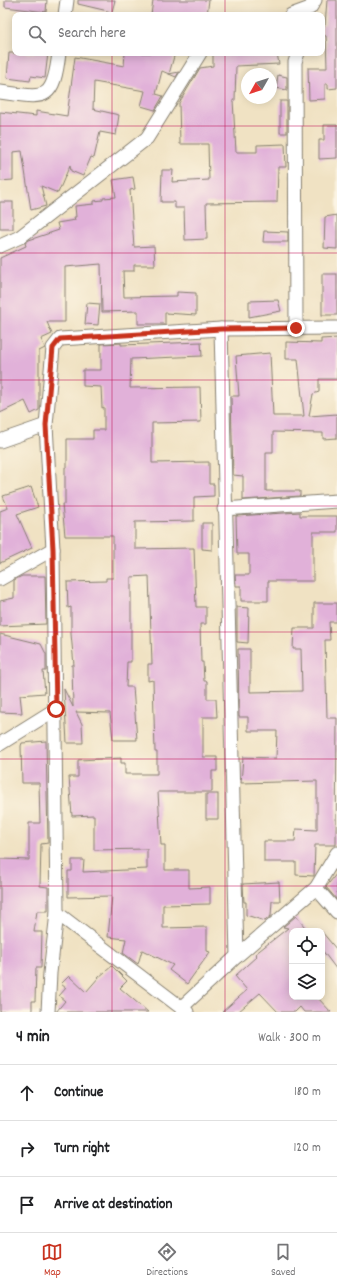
<!DOCTYPE html>
<html lang="en">
<head>
<meta charset="utf-8">
<style>
  :root { --surface:#fff; --page:#f2f2f2; --text:#202124; --muted:#757577; --line:#e0e0e0; --accent:#c8321e }
  body { margin:0; font-family:Dekko,sans-serif; background:var(--page); color:var(--text) }
  .controls { position:absolute; right:12px; bottom:12px; display:grid; overflow:hidden; border-radius:8px; box-shadow:0 2px 10px #0003 }
  .controls button { width:36px; height:36px; display:grid; place-items:center; padding:0; border:0; border-bottom:1px solid var(--line); background:var(--surface); color:var(--text); font:20px sans-serif }
  .compass { position:absolute; left:241px; top:68px; width:36px; height:36px; border-radius:50%; background:var(--surface); box-shadow:0 2px 10px #0003; rotate:231deg }
  .stop { position:absolute; width:12px; height:12px; margin:-9px; border:3px solid #c8321e; border-radius:50%; background:#fff }
  .stop.end { background:#c8321e; border-color:#fff; box-shadow:0 1px 4px #0008 }
  .list { margin:0; padding:0; list-style:none }
  h2 { display:flex; justify-content:space-between; align-items:center; height:52px; margin:0; padding:0 16px; font-size:17px }
  h2 small { font-size:13px; font-weight:400; color:var(--muted) }
  .list li { display:grid; grid-template-columns:26px 1fr auto; gap:12px; align-items:center; box-sizing:border-box; height:56px; padding:0 16px; border-top:1px solid var(--line) }
  .list b { display:block; font-size:15px; white-space:nowrap }
  .list em { font-size:13px; font-style:normal; color:var(--muted) }
  .icon { flex:none; width:22px; height:22px; fill:none; stroke:currentColor; stroke-width:2; stroke-linecap:round; stroke-linejoin:round }
  .map { position:relative; flex:none; width:337px; height:1012px; overflow:hidden }
  .search { position:absolute; background:var(--surface); box-shadow:0 2px 10px #0003; left:12px; right:12px; top:12px; height:44px; display:flex; align-items:center; gap:10px; box-sizing:border-box; padding:0 14px; border-radius:8px; color:var(--muted); font-size:15px }
  .sheet { height:220px; background:var(--surface) }
  nav { display:flex; justify-content:space-around; align-items:center; box-sizing:border-box; height:56px; border-top:1px solid var(--line); background:var(--surface); font-size:11px; color:var(--muted) }
  nav a { display:grid; justify-items:center; gap:2px }
  nav .on { color:var(--accent) }
  .map>svg:first-child { display:block }
  .building { fill:#e1b1d9 }
  .lines { fill:none; stroke-linecap:round; stroke-linejoin:round }
  .street-casing { stroke:#867f70; stroke-width:15 }
  .street { stroke:#fff; stroke-width:13 }
  .route { stroke:#c8321e; stroke-width:5 }
  .grid { fill:none; stroke:#c2185b; stroke-width:1; stroke-opacity:0.55 }
</style>
</head>
<body>
<div class="map">
<svg width="337" height="1012" viewBox="0 0 337 1012">
  <rect width="100%" height="100%" fill="#fcf5e5"/>
  <filter id="ink" filterUnits="userSpaceOnUse"><feTurbulence type="fractalNoise" baseFrequency=".025" numOctaves="2"/><feDisplacementMap in="SourceGraphic" scale="8" xChannelSelector="R" yChannelSelector="G"/><feConvolveMatrix kernelMatrix="1 2 1 2 8 2 1 2 1" color-interpolation-filters="sRGB"/></filter>
  <filter id="wash" filterUnits="userSpaceOnUse"><feTurbulence type="fractalNoise" baseFrequency=".012" numOctaves="4" result="noise"/><feDisplacementMap in="SourceGraphic" scale="16" xChannelSelector="R" yChannelSelector="G"/><feGaussianBlur stdDeviation="0.9" result="paint"/><feColorMatrix in="noise" values="0 0 0 0 0 0 0 0 0 0 0 0 0 0 0 0 0 1.4 0 .05"/><feComposite in="paint" operator="in"/></filter>
  <g filter="url(#wash)">
    <rect width="100%" height="100%" fill="#f0e2c3"/>
    <g id="blocks">
      <g class="building">
        <path d="M5 0H47L46 12 5 7Z"/>
        <path d="M78 0H115L112 12 78 4Z"/>
        <path d="M153 0H209L207 15H151Z"/>
        <path d="M327 0H337V88L328 89V84H325V99L309 100 308 68H327L326 36 322 35V26L325 25Z"/>
        <path d="M9 53H48L45 78 31 76 30 81 7 78Z"/>
        <path d="M125 53H175L169 74 179 72 176 77 162 71 156 94 163 96 155 110 141 106 145 91 94 82 93 109 119 115 116 135 100 132 94 158 91 157 83 176 71 171 70 165 58 193 41 186 46 206 31 210 22 151 13 152V180L0 181V112L36 116V111L67 116 75 57 124 66Z"/>
        <path d="M213 53H277L279 64 236 66 235 100H233L236 152H257V145L285 144 286 167H278L277 202 206 203 207 239 185 240 184 208H175V202H161L162 170H173L172 182 209 180 208 144H180L179 103 200 68 213 66Z"/>
        <path d="M278 75 287 77V90L276 88Z"/>
        <rect x="280" y="101" width="7" height="32"/>
        <path d="M324 125H337V158L319 159V140H324Z"/>
        <path d="M133 177 135 189 130 190 134 247 154 246 155 265H134V271H123L124 297 177 296V292L196 293V315L165 313V324H138V311L102 312 101 264 65 267V322H47L52 334 41 339 45 348 39 351V410L31 414 25 401 0 413V258L26 246 25 243 29 240 59 230 57 223 75 220 74 217H76L75 206 94 204V201L103 200V198L116 197 113 180Z"/>
        <rect x="0" y="202" width="13" height="27"/>
        <path d="M337 215V249L324 248 325 217Z"/>
        <path d="M264 231 288 232V242H263Z"/>
        <rect x="322" y="274" width="15" height="41"/>
        <path d="M278 300 281 311 249 317V301Z"/>
        <path d="M87 303 100 304 98 325 85 324Z"/>
        <path d="M337 338V379H319V392L313 394 309 416 337 414V438L323 439V433L273 432V452H266V491H300V496L243 500V476L233 475 231 396H239L236 356 270 353 273 416H304L298 359H286V342L321 343V339Z"/>
        <path d="M201 342 202 356 131 359 130 388 200 387 201 422 152 423V463L209 462V484H214V496L194 497V521L135 522V549L194 548 196 607H206V624H200L201 662H203L204 681H207V699H216L217 717H203V757H217V771H212V792H158L161 845H165V870H189V888L210 887V904L163 905V928L207 927V951L210 952 187 984 169 970 173 965 142 950 138 964 123 953 126 939 108 937 112 896 68 897V871H72V860H84L83 872 147 869V849L94 850V815L72 816 69 777H78V760L121 758V763H125V774H157V752H155L153 680 148 681V664H152L149 576 131 577V662H127L126 687H133L137 740H113L110 713 76 712 82 724 83 743H67L64 689 73 707 72 665H74L71 634V607L68 608 67 582 106 581V578H113V536H65L62 504H65V467H67V439H93V430H104V407L102 408 101 387 83 386V370H101V344L121 343V345Z"/>
        <path d="M31 487 38 507 17 514 32 548 0 563V511L8 508 3 496Z"/>
        <path d="M300 512V516H337V532H313V581H268V601H241V586H236L235 575H249V554H237L236 516Z"/>
        <path d="M202 523H212V550L202 549Z"/>
        <path d="M22 576H45L46 624 0 626V601L14 598V580Z"/>
        <path d="M314 603H337V622H329L330 640H325L327 718H337L336 845H315L314 876 296 875V862H264V841H295L296 829 317 830V781L241 783 243 757 276 758 277 731H248V717H239L238 649H250V692L302 691 301 649H293L294 628H314Z"/>
        <path d="M237 607 249 608 248 643 237 642Z"/>
        <path d="M0 634 41 644 46 654V671H43L45 693 20 695 22 713 0 712Z"/>
        <path d="M46 741 48 843 41 844 40 886 48 887V911H37L34 932H42L41 968H36L35 1001H32V1012H0V859L29 860V823H40L39 783H22L21 746 22 743Z"/>
        <rect x="206" y="794" width="12" height="25"/>
        <path d="M337 873V900L326 887Z"/>
        <path d="M279 882 280 901H272L271 916 265 921 246 915V902H244L243 884Z"/>
        <path d="M296 916 308 931 292 930V997H317L331 1012H304L300 1007 295 1012H278L260 993 238 1012H222L247 990 235 976 257 956 255 954 288 928 283 927Z"/>
        <path d="M322 932 337 950V970L322 950Z"/>
        <path d="M112 966 127 981 120 988 148 1012H56L65 1001 59 996 66 988 61 984 69 976 86 992 99 977Z"/>
      </g>
    </g>
  </g>
  <g filter="url(#ink)">
    <use href="#blocks" fill-opacity="0" stroke="#867f70" stroke-width="1"/>
    <g class="lines">
      <defs>
        <g id="street">
          <path d="M65 15 67 0"/>
          <path d="M291 15 310 8 315 0"/>
          <path d="M0 92C45 98 53 103 59 53"/>
          <path d="M0 246 20 237 147 138 200 53"/>
          <path d="M296 328 295 62 298 53"/>
          <path d="M221 329 237 956"/>
          <path d="M0 441 46 425"/>
          <path d="M224 509 337 501"/>
          <path d="M0 579 53 549"/>
          <path d="M0 744 56 709"/>
          <path d="M316 888 337 912"/>
          <path d="M57 913 187 1012"/>
          <path d="M182 1007 237 956 316 888 337 853"/>
          <path d="M48 1012 50 973 57 913 53 549 46 425 53 348 60 339 221 329 337 328"/>
        </g>
      </defs>
      <use href="#street" class="street-casing"/>
      <use href="#street" class="street"/>
    </g>
  </g>
  <g class="lines" filter="url(#ink)">
    <path class="route" d="M56 709 53 549 46 425 53 348 60 339 221 329 296 328"/>
  </g>
  <path class="grid" d="M112 0V15M225 0V15M112 53V1012M225 53V1012M0 126H337M0 253H337M0 380H337M0 506H337M0 632H337M0 759H337M0 886H337"/>
</svg>
<div class="controls">
<button><svg class="icon" aria-label="locate" viewBox="0 0 24 24"><circle cx="12" cy="12" r="6"/><path d="M12 2v4M12 18v4M2 12h4M18 12h4"/></svg></button>
<button><svg class="icon" aria-label="layers" viewBox="0 0 24 24"><path d="M12 4l9 5-9 5-9-5zM3 14l9 5 9-5"/></svg></button>
</div>
<svg class="compass" viewBox="-18 -18 36 36"><path d="M0-13l5 13h-10z" fill="#e53935"/><path d="M0 13l5-13h-10z" fill="#757577"/></svg>
<div class="stop" style="left:56px;top:709px"></div>
<div class="stop end" style="left:296px;top:328px"></div>
<div class="search"><svg class="icon" aria-label="search" viewBox="0 0 24 24"><circle cx="10" cy="10" r="6"/><path d="M15 15l6 6"/></svg>Search here</div>
</div>
<section class="sheet">
<h2>4 min<small>Walk · 300 m</small></h2>
<ul class="list">
<li><svg class="icon" aria-label="ahead" viewBox="0 0 24 24"><path d="M12 20V5M6 11l6-6 6 6"/></svg><div><b>Continue</b></div><em>180 m</em></li>
<li><svg class="icon" aria-label="right" viewBox="0 0 24 24"><path d="M7 20v-9h11M14 6l5 5-5 5"/></svg><div><b>Turn right</b></div><em>120 m</em></li>
<li><svg class="icon" aria-label="arrive" viewBox="0 0 24 24"><path d="M6 21V4h12l-3 4 3 4H6"/></svg><div><b>Arrive at destination</b></div></li>
</ul>
</section>
<nav>
<a class="on"><svg class="icon" aria-label="map" viewBox="0 0 24 24"><path d="M3 6l6-2 6 2 6-2v14l-6 2-6-2-6 2zM9 4v14M15 6v14"/></svg>Map</a>
<a><svg class="icon" aria-label="directions" viewBox="0 0 24 24"><path d="M12 3l9 9-9 9-9-9zM9 14v-3h6M13 9l2 2-2 2"/></svg>Directions</a>
<a><svg class="icon" aria-label="saved" viewBox="0 0 24 24"><path d="M7 4h10v16l-5-4-5 4z"/></svg>Saved</a>
</nav>
</body>
</html>
